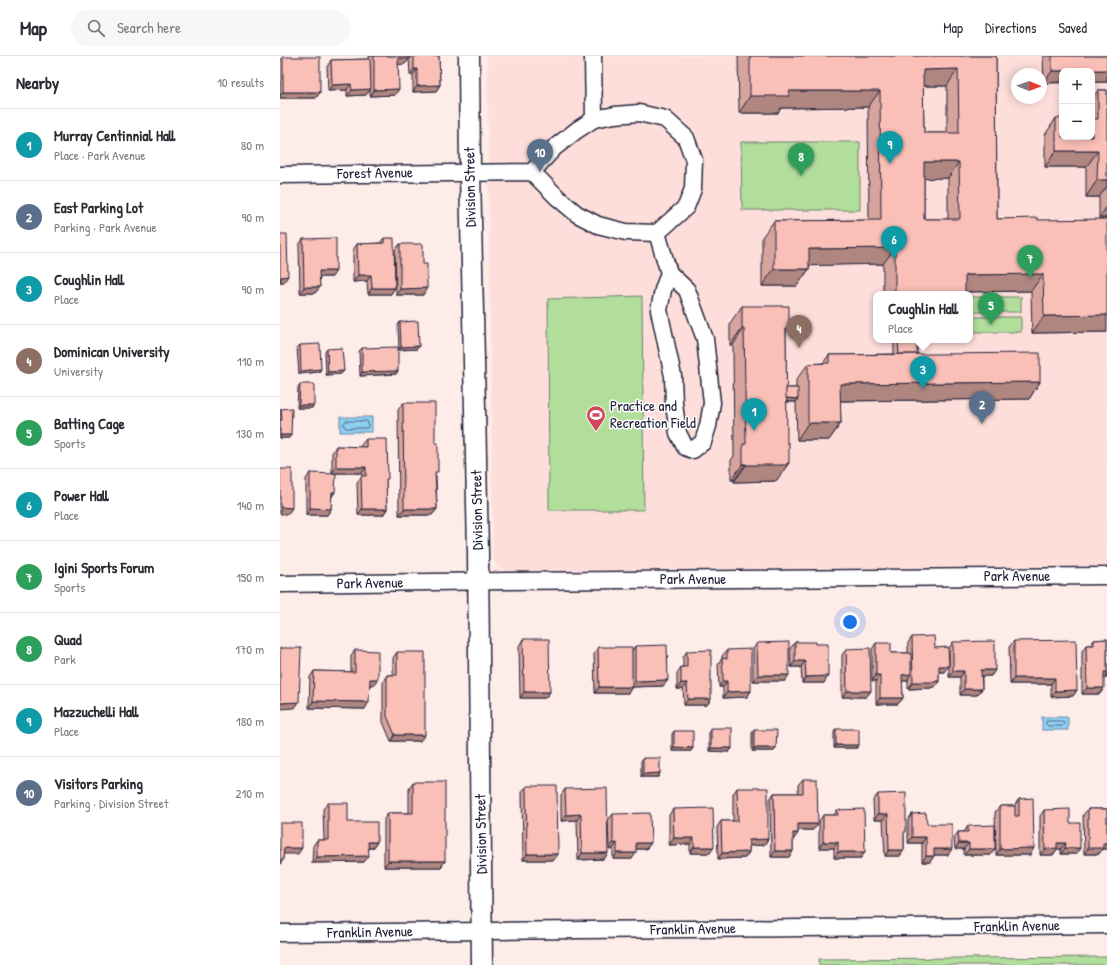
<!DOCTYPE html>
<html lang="en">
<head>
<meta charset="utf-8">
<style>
  :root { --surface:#fff; --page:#f7f7f7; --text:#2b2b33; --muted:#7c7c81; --line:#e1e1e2; --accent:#0b8043 }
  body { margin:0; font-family:"Patrick Hand",sans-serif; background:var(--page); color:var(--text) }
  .controls { position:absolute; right:12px; top:12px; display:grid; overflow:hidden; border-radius:8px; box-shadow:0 2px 10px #0003 }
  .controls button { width:36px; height:36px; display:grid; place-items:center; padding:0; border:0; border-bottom:1px solid var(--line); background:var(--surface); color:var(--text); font:20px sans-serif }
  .compass { position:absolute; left:731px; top:12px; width:36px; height:36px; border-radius:50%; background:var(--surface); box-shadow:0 2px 10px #0003; rotate:91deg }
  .you { position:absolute; left:570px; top:566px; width:14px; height:14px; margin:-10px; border:3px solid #fff; border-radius:50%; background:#1a73e8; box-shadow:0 0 0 6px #1a73e833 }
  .badge { display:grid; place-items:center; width:26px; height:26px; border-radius:50%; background:var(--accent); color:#fff; font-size:13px; font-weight:700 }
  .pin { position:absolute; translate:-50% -33px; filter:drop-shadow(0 1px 2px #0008) }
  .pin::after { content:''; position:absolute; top:21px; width:14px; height:12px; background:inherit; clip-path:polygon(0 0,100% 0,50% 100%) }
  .popup { position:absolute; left:593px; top:235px; width:100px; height:52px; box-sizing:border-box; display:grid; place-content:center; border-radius:8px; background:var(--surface); filter:drop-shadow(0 1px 3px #0005); font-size:13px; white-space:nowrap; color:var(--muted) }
  .popup b { font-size:15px; color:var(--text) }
  .popup::after { content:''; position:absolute; left:50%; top:100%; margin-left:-8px; border:8px solid transparent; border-top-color:var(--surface) }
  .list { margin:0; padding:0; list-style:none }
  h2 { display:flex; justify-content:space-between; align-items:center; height:52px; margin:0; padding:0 16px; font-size:17px }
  h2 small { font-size:13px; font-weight:400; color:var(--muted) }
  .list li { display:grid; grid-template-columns:26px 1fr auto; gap:12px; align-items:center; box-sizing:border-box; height:72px; padding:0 16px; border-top:1px solid var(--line) }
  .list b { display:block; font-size:15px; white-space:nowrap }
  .list p { margin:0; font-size:13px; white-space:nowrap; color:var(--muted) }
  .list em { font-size:13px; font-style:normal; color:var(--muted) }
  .icon { flex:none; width:22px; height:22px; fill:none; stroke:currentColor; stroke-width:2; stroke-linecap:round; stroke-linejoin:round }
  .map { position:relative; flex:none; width:827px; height:909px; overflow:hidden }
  header { display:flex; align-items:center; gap:24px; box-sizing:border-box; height:56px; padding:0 20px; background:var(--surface); border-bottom:1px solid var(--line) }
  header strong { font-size:19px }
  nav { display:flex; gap:22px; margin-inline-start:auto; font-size:14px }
  .search { width:280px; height:36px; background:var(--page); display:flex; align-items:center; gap:10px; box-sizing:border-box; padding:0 14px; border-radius:22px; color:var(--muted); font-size:15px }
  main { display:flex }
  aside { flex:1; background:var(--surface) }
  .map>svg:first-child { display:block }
  .built { fill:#fddeda; fill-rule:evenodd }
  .green { fill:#b2de9c; stroke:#6a806c }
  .water { fill:#8fcff0; stroke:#638aa8 }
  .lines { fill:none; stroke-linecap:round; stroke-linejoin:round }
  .shore { stroke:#4e6783; stroke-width:1 }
  .minor-casing { stroke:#22223b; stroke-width:19 }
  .tertiary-casing { stroke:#22223b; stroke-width:23 }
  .minor { stroke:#fff; stroke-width:16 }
  .tertiary { stroke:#fff; stroke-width:20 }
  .wall { fill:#d7a49d; stroke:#22223b; fill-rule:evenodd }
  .shaded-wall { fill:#af8680; stroke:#22223b }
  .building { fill:#fabfb7; stroke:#22223b; fill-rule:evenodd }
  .labels { text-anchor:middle; stroke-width:3; stroke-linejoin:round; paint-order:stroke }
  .street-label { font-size:15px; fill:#22223b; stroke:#fff }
  .poi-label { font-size:15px; fill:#22223b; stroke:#fff; text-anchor:start }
</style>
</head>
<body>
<header>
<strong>Map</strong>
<div class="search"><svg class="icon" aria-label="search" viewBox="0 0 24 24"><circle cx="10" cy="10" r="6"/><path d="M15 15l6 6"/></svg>Search here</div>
<nav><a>Map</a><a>Directions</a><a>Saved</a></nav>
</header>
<main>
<aside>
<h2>Nearby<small>10 results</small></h2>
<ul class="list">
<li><span class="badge" style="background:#0f9aa8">1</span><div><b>Murray Centinnial Hall</b><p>Place · Park Avenue</p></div><em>80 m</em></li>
<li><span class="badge" style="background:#5c6f8a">2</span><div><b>East Parking Lot</b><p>Parking · Park Avenue</p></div><em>90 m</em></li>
<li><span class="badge" style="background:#0f9aa8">3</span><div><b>Coughlin Hall</b><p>Place</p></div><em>90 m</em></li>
<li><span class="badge" style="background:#8d6e63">4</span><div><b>Dominican University</b><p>University</p></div><em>110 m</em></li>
<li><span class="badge" style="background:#2e9e5b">5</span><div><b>Batting Cage</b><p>Sports</p></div><em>130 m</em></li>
<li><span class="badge" style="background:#0f9aa8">6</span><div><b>Power Hall</b><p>Place</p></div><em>140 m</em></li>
<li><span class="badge" style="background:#2e9e5b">7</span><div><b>Igini Sports Forum</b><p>Sports</p></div><em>150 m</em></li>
<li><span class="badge" style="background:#2e9e5b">8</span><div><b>Quad</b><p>Park</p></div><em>170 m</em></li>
<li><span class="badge" style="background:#0f9aa8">9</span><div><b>Mazzuchelli Hall</b><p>Place</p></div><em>180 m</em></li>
<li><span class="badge" style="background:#5c6f8a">10</span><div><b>Visitors Parking</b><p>Parking · Division Street</p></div><em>210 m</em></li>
</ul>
</aside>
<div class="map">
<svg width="827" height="909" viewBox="0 0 827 909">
  <rect width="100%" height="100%" fill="#feece9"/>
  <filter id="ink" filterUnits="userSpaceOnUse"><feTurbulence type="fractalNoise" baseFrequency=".025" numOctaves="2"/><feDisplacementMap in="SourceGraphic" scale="8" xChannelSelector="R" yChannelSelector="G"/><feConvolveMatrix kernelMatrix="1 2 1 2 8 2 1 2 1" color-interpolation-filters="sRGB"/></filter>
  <g filter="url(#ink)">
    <path class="built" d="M207 0H827V510L229 515 219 512 213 503ZM782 15H812V81H782ZM737 18H761V42H737ZM596 238H690V284H596Z"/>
    <g class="green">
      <path d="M461 86H580V154H462Z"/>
      <path d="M362 240 364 454H269L268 243Z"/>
      <rect x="690" y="241" width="51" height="15"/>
      <rect x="690" y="261" width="51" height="15"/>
      <path d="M827 901V909H539V903Z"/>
    </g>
    <g class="water">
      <rect x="60" y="361" width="32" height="15"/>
      <rect x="762" y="661" width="26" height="13"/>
    </g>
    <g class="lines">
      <g class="shore">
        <path d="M66 365H87L88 367V370L87 372H66L64 370V367Z"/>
        <path d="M767 665H783L784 666V668L782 670H768L766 668Z"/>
      </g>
      <defs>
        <g id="minor">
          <path d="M313 0 314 63"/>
          <path d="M0 119 252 116 278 142 297 158 318 169 346 176 377 177 406 151 413 133 414 104 406 82 385 63 359 57 335 59 314 63 297 74 274 92 252 116"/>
          <path d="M377 177 389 217 407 234 425 283 432 347 428 370 423 386 413 394 405 391 398 377 394 348 393 320 379 254 383 234 389 217"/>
          <path d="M0 528 227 525 827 520"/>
          <path d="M0 877 827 869"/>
        </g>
        <path id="tertiary" d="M189 0 190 116 198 496 202 909"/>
      </defs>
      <use href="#minor" class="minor-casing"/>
      <use href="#tertiary" class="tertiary-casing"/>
      <use href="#minor" class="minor"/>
      <use href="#tertiary" class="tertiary"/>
    </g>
    <g class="wall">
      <path d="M89 0H159L160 29 156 35 133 36V19H130L129 3 125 8H118L115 39 90 40V34L86 39 67 40V34L48 35 47 11 51 4 89 3Z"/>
      <path d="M458 0H716L717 163 758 164 827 276 752 277 751 235 685 236V238H603V208L529 209V213L517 230H482V181L494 165 589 164 588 51 501 52 498 57H459ZM643 30H667V77H644ZM644 122H668V163H644Z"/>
      <path d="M763 0H827V26L764 27Z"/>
      <path d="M3 1 40 36 36 42H0V5Z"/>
      <path d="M818 34H827V162H819V141H806V111H765V79L776 62 812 81V43Z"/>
      <path d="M104 182 111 238H88L87 225 73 226V194L77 188 100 187Z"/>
      <path d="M23 183 52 221H39L40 231 35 237H20L19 189Z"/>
      <path d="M120 188 143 208V239H116L115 194Z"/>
      <path d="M462 250 509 272 506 276V332H516V324L528 308 543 307 549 299 614 298V284H637V298L760 326 749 343 560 345 561 367 549 384H517L516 346H506L497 424H496L495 425 454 426V424H451V404L454 400 453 289H450V267Z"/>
      <path d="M120 266 139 290 137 293 119 294 118 269Z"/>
      <path d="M20 289 41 313 39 316 19 318 17 292Z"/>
      <path d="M82 292 118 315 116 318 80 320 79 295Z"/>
      <path d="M47 293 64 315 61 318 46 319 45 296Z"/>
      <path d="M20 328 32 352H17L18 331Z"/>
      <path d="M123 347 156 420 157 453 152 459H119L118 354Z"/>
      <path d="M1 353 9 382H0V355Z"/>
      <path d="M86 383 106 424 107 453 103 459H78L77 426 82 420V417H52V397L56 390 81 391V389Z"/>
      <path d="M30 417 55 436 51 442V453L47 459H26V423Z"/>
      <path d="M632 581 655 592 664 616H659V625L655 631H652L651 632 628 633V623L627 625H622L623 642 618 648H596V625H592V593L596 587 611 597H628V587Z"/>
      <path d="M243 583 270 636 265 642H240L239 590Z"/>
      <path d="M827 583V622H824L820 638H802V595L806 589H810L814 584Z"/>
      <path d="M734 585 797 634 793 640 771 641V628H730L729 591Z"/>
      <path d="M515 586 536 588 548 620 544 627H522L521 611H511L510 593Z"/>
      <path d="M673 586 715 614 711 620H702V633L697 639H680V621H669V592Z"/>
      <path d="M477 587 505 625H473V593Z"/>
      <path d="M355 590 388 624 383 630 352 631 348 637H315L314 597 318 591 352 595Z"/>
      <path d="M566 593 591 635 586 641H562V599Z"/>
      <path d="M75 594 93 629H90L85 653 29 652 30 621 34 615 71 616V600Z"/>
      <path d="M447 594 471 635 467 641 443 642V631H439L438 609 442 602V600Z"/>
      <path d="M407 595 431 643 427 649H404L403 633H397V617L401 611H403V601Z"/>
      <path d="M117 596 140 685H111L103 666V625L107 619H113V602Z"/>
      <path d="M431 672 452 692 449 696 429 695V675Z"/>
      <path d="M556 673 577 692H554V676Z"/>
      <path d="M474 674 496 692 494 695H472V677Z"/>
      <path d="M394 675 413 692 411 695H392V678Z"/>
      <path d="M363 702 380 717 378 721H361V705Z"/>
      <path d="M523 723 533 774H518V777L513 783V795L509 801H491L490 743 494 737H518V729Z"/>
      <path d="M133 726 165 805 161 811H104V763L108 757H129V732Z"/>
      <path d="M246 730 278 798 274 804H243L242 736Z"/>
      <path d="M457 732 488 783 484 789 469 790V796L465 802 438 803 437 771 441 765H453V738Z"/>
      <path d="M285 733 328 797 324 803 298 804 297 764 281 765V739Z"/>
      <path d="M598 738 624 779V794L620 800H605L603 764H594L593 744Z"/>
      <path d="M739 743 750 799H716L715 756 720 750H734Z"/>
      <path d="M48 747 68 766 97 786 93 792H88L84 806 32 807 33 790 37 784H44L43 753Z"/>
      <path d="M393 753 434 791 430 797H410V788L389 789V759Z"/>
      <path d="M808 753H827V793H822L819 798H804L803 759Z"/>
      <path d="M557 754 581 802H554V792H539V765L543 759H554Z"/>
      <path d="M764 754 790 767 800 792 796 798H781V793H777L773 799H760V760Z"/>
      <path d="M333 758 371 787 366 793H356L352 803H333V793H329L328 764Z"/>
      <path d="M632 758 647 768 668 799H654L650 806H642V787H628V764Z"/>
      <path d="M688 770 711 799H684V793H675L674 782 678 776H684Z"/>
    </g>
    <g class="shaded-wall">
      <path d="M118 2H130L125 8 114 9Z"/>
      <path d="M134 13H137L133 19H130Z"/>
      <path d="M678 13 667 30H632L643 14Z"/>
      <path d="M827 14V26H812V15H782V26L764 27 772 15Z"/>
      <path d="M71 28 67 34 48 35 52 29Z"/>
      <path d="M160 29 156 35 133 36 137 30Z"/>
      <path d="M91 33 86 39 67 40 72 34Z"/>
      <path d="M119 33 115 39 90 40 94 34Z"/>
      <path d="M509 35H600L588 51 501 52 498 57H459L470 40Z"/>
      <path d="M3 36H40L36 42H0V40Z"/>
      <path d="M776 95H818L806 111H765Z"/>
      <path d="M644 106H679L668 122 633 123Z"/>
      <path d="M817 124H827V130L819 141H806Z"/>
      <path d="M827 150V162H819Z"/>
      <path d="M615 192 603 208 517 210 529 193Z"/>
      <path d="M494 213H529L517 230H482Z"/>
      <path d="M39 215H56L52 221H35Z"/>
      <path d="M763 218 751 235 673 236 685 219Z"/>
      <path d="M78 219H91L87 225 73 226Z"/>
      <path d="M8 220 4 226 0 227V222L1 221Z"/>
      <path d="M24 231H40L35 237H20Z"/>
      <path d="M92 232H115L111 238H88Z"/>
      <path d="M147 232 143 239H116L120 233Z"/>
      <path d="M827 259V276L752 277 764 260Z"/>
      <path d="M462 272H464L453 289H450Z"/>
      <path d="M139 290 137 293 119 294 121 291Z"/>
      <path d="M41 313 39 316 19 318 21 315Z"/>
      <path d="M64 315 61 318 46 319 48 316Z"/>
      <path d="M118 315 116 318 80 320 82 316Z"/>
      <path d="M760 326 749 343 549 345 560 328Z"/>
      <path d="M497 342 518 343 516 346 495 345Z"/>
      <path d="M19 349H34L32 352H17Z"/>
      <path d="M528 367H561L549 384H517Z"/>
      <path d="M0 379H11L9 382H0Z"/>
      <path d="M507 407H509L497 424H496L495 425 454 426 466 409Z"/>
      <path d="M463 408H466L454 424H451Z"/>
      <path d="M56 411H86L82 417H52Z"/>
      <path d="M52 436H55L51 442Z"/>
      <path d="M0 451 12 452 8 458H0Z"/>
      <path d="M30 452 51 453 47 459H26Z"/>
      <path d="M82 453H107L103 459H78Z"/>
      <path d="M124 453H157L152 459H119Z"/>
      <path d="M515 605H525L521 611H511Z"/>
      <path d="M659 610H669L664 616H655Z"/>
      <path d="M701 614H715L711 620H697Z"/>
      <path d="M673 615H684L680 621H669Z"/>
      <path d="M824 616H827V622H819Z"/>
      <path d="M631 618 627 625H618L622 619Z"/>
      <path d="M478 619H509L505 625H473Z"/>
      <path d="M596 619H600L596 625H592Z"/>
      <path d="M548 620 544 627H522L526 621Z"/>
      <path d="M734 622H775L771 628H730Z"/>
      <path d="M90 623H98L93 629H85Z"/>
      <path d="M388 624 383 630 352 631 348 637H315L319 631H351L355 625Z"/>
      <path d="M443 625H447L443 631H439Z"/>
      <path d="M655 625H659L655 631H652L651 632 628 633 633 626Z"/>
      <path d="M401 627H407L403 633H397Z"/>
      <path d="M807 632H824L820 638H802Z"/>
      <path d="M684 633H702L697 639H680Z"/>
      <path d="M797 634 793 640 771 641 775 635Z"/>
      <path d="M471 635 467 641 443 642 447 636Z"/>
      <path d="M567 635H591L586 641H562Z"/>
      <path d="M244 636H270L265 642H240Z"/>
      <path d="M600 642H623L618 648H596Z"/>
      <path d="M408 643H431L427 649H404Z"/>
      <path d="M33 645 89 646 85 653 29 652Z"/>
      <path d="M19 646 15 652 0 653V647Z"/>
      <path d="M115 679H145L140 685H111Z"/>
      <path d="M556 689H579L577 692H554Z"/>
      <path d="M394 691 413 692 411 695H392Z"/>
      <path d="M431 692H452L449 696 429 695Z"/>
      <path d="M474 692H496L494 695H472Z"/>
      <path d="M380 717 378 721H361L363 718Z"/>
      <path d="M301 758 297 764 281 765 286 759Z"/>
      <path d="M598 758H608L603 764H594Z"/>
      <path d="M518 768H538L533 774H513Z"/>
      <path d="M513 777H518L514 783 509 784Z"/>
      <path d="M632 781H646L642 787H628Z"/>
      <path d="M394 782H414L410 788 389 789Z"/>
      <path d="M488 783 484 789 465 790 469 784Z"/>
      <path d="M88 786H97L93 792H84Z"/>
      <path d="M543 786H558L554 792H539Z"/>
      <path d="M333 787H337L333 793H329Z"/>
      <path d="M356 787H371L366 793H352Z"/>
      <path d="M679 787H689L684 793H675Z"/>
      <path d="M777 787H786L781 793H777L773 799H760L765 793Z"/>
      <path d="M823 787H827V793H822L819 798H804L808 792Z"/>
      <path d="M414 791H434L430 797H410Z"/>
      <path d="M4 792H22L18 798H0Z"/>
      <path d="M754 792 750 799H716L720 793Z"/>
      <path d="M785 792H800L796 798H781Z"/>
      <path d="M654 793H672L668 799H649Z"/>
      <path d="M689 793H715L711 799H684Z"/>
      <path d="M609 794H624L620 800H605Z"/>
      <path d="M495 795H513L509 801H491Z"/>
      <path d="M469 796 465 802 438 803 442 797Z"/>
      <path d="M558 796H585L581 802H554Z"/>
      <path d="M302 797H328L324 803 298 804Z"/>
      <path d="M337 797H356L352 803H333Z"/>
      <path d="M247 798H278L274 804H243Z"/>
      <path d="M89 800 84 806 32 807 37 801Z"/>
      <path d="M646 800H654L650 806H642Z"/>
      <path d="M0 804H3L0 809Z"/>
      <path d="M108 805H165L161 811H104Z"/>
    </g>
    <g class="building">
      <path d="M94 0H130V2H118L119 33 94 34Z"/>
      <path d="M134 0H159L160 29 137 30V13H134Z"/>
      <path d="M470 0H716L717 163 758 162V164L827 163V259L764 260 763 218 685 219V238H615V192L529 193V213H494V165L601 164 600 35H509V40H470ZM678 13 679 77H644L643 14ZM644 106H679L680 163H644Z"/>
      <path d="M772 0H827V14L772 15Z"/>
      <rect x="3" y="1" width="37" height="35"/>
      <path d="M90 3 91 33 72 34 71 28 52 29 51 4Z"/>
      <path d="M818 34H827V124H817L818 95H776V62H782V81H812V63H818Z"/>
      <path d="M0 178H7L8 220 1 221V225H0Z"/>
      <path d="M56 182V215H39L40 231H24L23 183Z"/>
      <path d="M104 182H114L115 232H92L91 219H78L77 188 104 187Z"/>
      <path d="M120 188H143V208H147V232L120 233Z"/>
      <path d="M462 250H509V272H506V277L507 387H509V407H507V409H466V408H463V388H466L464 272H462Z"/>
      <path d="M138 265 139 290 121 291 120 266Z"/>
      <path d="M618 284H637V298H619Z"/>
      <path d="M40 288 41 313 21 315 20 289Z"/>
      <path d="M118 291V315L82 316V292Z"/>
      <path d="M62 292 64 315 48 316 47 293Z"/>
      <path d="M760 297V326L560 328 561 367H528V308L549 307V299Z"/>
      <path d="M20 328H34V349H19Z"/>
      <path d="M506 332H518V343L506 342Z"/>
      <path d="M123 347H155V387H158V416H155L157 453H124Z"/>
      <path d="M12 352 11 379H0V364H2L1 353Z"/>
      <path d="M86 383H107L108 423H106L107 453H82L81 420H86V411H56V390L86 391Z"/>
      <path d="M0 413H12V452L0 451Z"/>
      <path d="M30 417 56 418 55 436H52L51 453 30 452Z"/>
      <path d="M654 580 655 592 668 591 669 610H659V625H655V626H633L632 581Z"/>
      <path d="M243 583H269L270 636H244Z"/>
      <path d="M827 583V616H824V632H807L806 589H814V584Z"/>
      <path d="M796 584 797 634 775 635V622H734V585Z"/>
      <path d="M715 585V614H701L702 633H684V615H673V586Z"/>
      <path d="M509 586V619H478L477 587Z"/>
      <path d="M515 586H536V588H548V620L526 621 525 605H515Z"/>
      <path d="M596 587H611V597H631V618L622 619 623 642H600V619H596Z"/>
      <path d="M387 589 388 624 355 625V590Z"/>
      <path d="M318 591H352V631H319Z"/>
      <path d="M0 592H21L19 646 0 647Z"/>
      <path d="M590 592 591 635H567L566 593Z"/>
      <path d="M471 593V635L447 636V625H443V616L442 602 447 603V594Z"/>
      <path d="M75 594 98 595V623H90L89 646 33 645 34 615 75 616Z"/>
      <path d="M431 594V643H408L407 627H401V611H407V595Z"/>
      <path d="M117 596H145V679H115L107 660V619H117Z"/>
      <rect x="431" y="672" width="21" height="20"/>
      <rect x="556" y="673" width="23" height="16"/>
      <path d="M474 674H497L496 692H474Z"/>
      <path d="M394 675H413V692L394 691Z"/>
      <path d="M363 702H380V717L363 718Z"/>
      <path d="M523 723H537L538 768H518V777H513V795H495L494 737H523Z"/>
      <path d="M133 726H165V805H108V757H133Z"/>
      <path d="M246 730H277L278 798H247Z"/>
      <path d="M327 732 328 797H302L301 758 286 759 285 733Z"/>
      <path d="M457 732H488V783L469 784V796L442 797 441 765H458Z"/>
      <path d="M626 737V776H624V794H609L608 758H598V738Z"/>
      <path d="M753 742 754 792 720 793V750H735V760H739V743Z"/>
      <path d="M48 747H68V766H97V786H88L89 800 37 801V784H48Z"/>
      <path d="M433 752 434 791H414V782H394L393 753Z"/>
      <path d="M584 753 585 796H558V786H543V759H558L557 754Z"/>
      <path d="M790 753V767H800V792H785L786 787H777V792L765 793 764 754Z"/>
      <path d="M808 753H827V787H823V792H808Z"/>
      <path d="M370 757 371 787H356V797H337V787H333V758Z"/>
      <path d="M646 757 647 768H672V793H654V800H646V781H632V758Z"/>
      <path d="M0 767H22V792H4L3 804H0Z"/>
      <path d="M715 769V793H689V787H679L678 776H688V770Z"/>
    </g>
  </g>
  <defs>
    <symbol id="stadium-pin" viewBox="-11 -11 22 30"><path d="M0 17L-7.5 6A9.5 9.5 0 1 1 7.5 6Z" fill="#d1495b" stroke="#fff"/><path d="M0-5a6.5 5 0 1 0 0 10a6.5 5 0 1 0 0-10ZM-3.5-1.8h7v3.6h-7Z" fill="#fff"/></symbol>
  </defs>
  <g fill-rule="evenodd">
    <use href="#stadium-pin" x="305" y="348" width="22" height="30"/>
  </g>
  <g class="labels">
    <g class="street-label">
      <text transform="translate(95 117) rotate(-1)" y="5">Forest Avenue</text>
      <text transform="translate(190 131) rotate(-91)" y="5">Division Street</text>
      <text transform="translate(197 454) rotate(-91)" y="5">Division Street</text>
      <text x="737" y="525">Park Avenue</text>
      <text x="413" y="528">Park Avenue</text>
      <text transform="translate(90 527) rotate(-1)" y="5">Park Avenue</text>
      <text transform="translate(201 778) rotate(-91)" y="5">Division Street</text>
      <text transform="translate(737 870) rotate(-1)" y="5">Franklin Avenue</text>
      <text transform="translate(413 873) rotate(-1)" y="5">Franklin Avenue</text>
      <text transform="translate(90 876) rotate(-1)" y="5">Franklin Avenue</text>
    </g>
    <g class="poi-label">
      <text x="330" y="355">Practice and<tspan x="330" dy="17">Recreation Field</tspan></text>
    </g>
  </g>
</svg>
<div class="controls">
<button>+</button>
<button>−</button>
</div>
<svg class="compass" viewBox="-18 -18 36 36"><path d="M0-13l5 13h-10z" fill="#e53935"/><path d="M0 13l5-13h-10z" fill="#7c7c81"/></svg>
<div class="you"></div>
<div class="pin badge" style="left:474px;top:375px;background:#0f9aa8">1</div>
<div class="pin badge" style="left:702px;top:368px;background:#5c6f8a">2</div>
<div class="pin badge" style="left:643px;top:333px;background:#0f9aa8">3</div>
<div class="popup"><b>Coughlin Hall</b>Place</div>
<div class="pin badge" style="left:519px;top:292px;background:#8d6e63">4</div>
<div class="pin badge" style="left:711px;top:269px;background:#2e9e5b">5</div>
<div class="pin badge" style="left:614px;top:203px;background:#0f9aa8">6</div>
<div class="pin badge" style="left:750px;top:222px;background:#2e9e5b">7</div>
<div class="pin badge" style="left:521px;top:120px;background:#2e9e5b">8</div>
<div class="pin badge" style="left:610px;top:108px;background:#0f9aa8">9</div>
<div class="pin badge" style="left:260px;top:116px;background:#5c6f8a">10</div>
</div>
</main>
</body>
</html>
